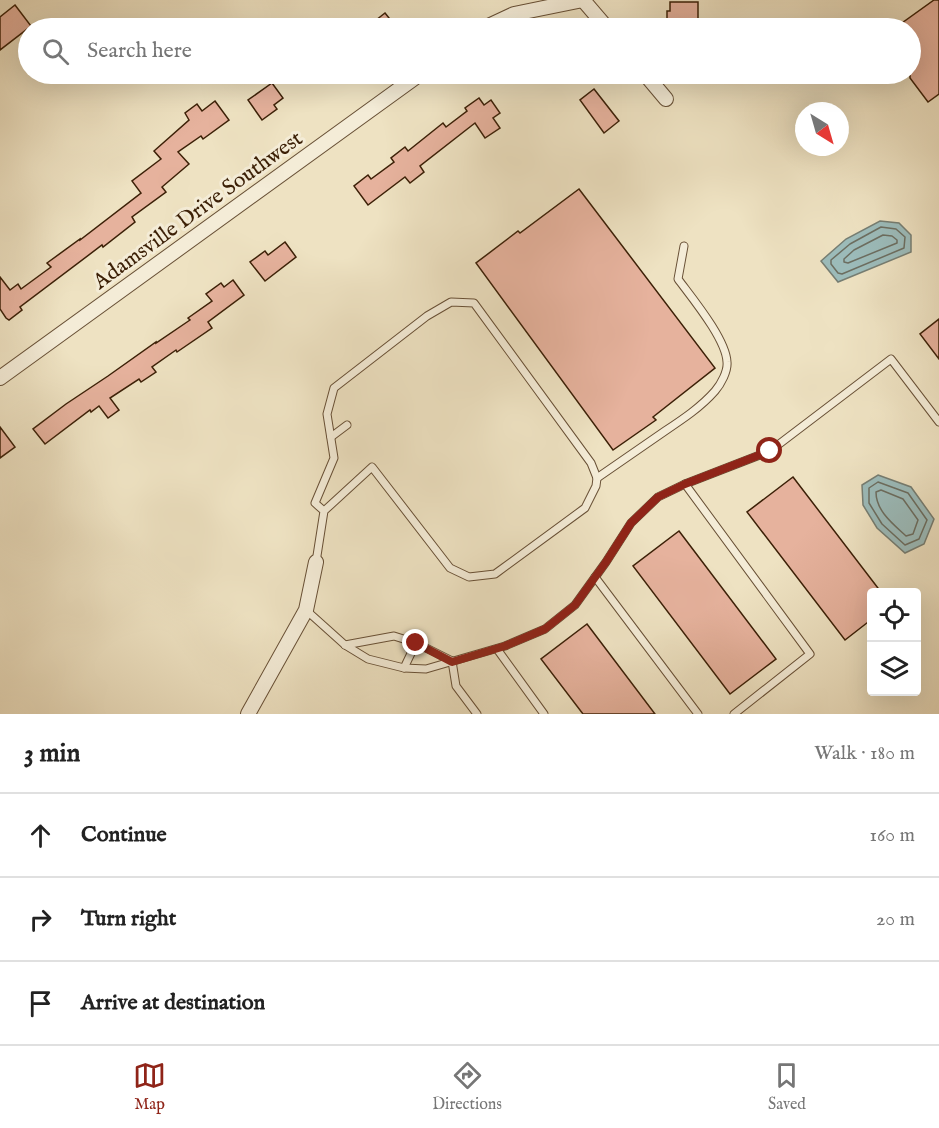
<!DOCTYPE html>
<html lang="en">
<head>
<meta charset="utf-8">
<style>
  :root { --surface:#fff; --page:#f2f2f2; --text:#222; --muted:#767676; --line:#e0e0e0; --accent:#8f2418 }
  body { margin:0; font-family:"IM FELL English",serif; background:var(--page); color:var(--text) }
  .controls { position:absolute; right:18px; bottom:18px; display:grid; overflow:hidden; border-radius:6px; box-shadow:0 6px 24px #0002 }
  .controls button { width:54px; height:54px; display:grid; place-items:center; padding:0; border:0; border-bottom:2px solid var(--line); background:var(--surface); color:var(--text); font:30px sans-serif }
  .compass { position:absolute; left:795px; top:102px; width:54px; height:54px; border-radius:50%; background:var(--surface); box-shadow:0 6px 24px #0002; rotate:143deg }
  .stop { position:absolute; width:18px; height:18px; margin:-14px; border:4px solid #8f2418; border-radius:50%; background:#fff }
  .stop.end { background:#8f2418; border-color:#fff; box-shadow:0 2px 6px #0008 }
  .list { margin:0; padding:0; list-style:none }
  h2 { display:flex; justify-content:space-between; align-items:center; height:78px; margin:0; padding:0 24px; font-size:26px }
  h2 small { font-size:20px; font-weight:400; color:var(--muted) }
  .list li { display:grid; grid-template-columns:39px 1fr auto; gap:18px; align-items:center; box-sizing:border-box; height:84px; padding:0 24px; border-top:2px solid var(--line) }
  .list b { display:block; font-size:22px; white-space:nowrap }
  .list em { font-size:20px; font-style:normal; color:var(--muted) }
  .icon { flex:none; width:33px; height:33px; fill:none; stroke:currentColor; stroke-width:2; stroke-linecap:round; stroke-linejoin:round }
  .map { position:relative; flex:none; width:939px; height:714px; overflow:hidden }
  .search { position:absolute; background:var(--surface); box-shadow:0 6px 24px #0002; left:18px; right:18px; top:18px; height:66px; display:flex; align-items:center; gap:15px; box-sizing:border-box; padding:0 21px; border-radius:33px; color:var(--muted); font-size:22px }
  .sheet { height:330px; background:var(--surface) }
  nav { display:flex; justify-content:space-around; align-items:center; box-sizing:border-box; height:84px; border-top:2px solid var(--line); background:var(--surface); font-size:16px; color:var(--muted) }
  nav a { display:grid; justify-items:center; gap:3px }
  nav .on { color:var(--accent) }
  .map>svg:first-child { display:block }
  .water { fill:#9cbcbb; stroke:#767e73; stroke-width:1.5 }
  .lines { fill:none; stroke-linecap:round; stroke-linejoin:round }
  .shore { stroke:#6c6e61; stroke-width:1.5 }
  .building { fill:#e6b29d; stroke:#3c2007; stroke-width:1.5 }
  .lane-casing { stroke:#685036; stroke-width:9 }
  .street-casing { stroke:#685036; stroke-width:16 }
  .lane { stroke:#f4ecd7; stroke-width:7 }
  .street { stroke:#f4ecd7; stroke-width:14 }
  .route { stroke:#8f2418; stroke-width:8 }
  .labels { text-anchor:middle; stroke-width:6; stroke-linejoin:round; paint-order:stroke }
  .street-label { font-size:22px; fill:#3c2007; stroke:#f4ecd7 }
</style>
</head>
<body>
<div class="map">
<svg width="939" height="714" viewBox="0 0 939 714">
  <rect width="100%" height="100%" fill="#eee2c2"/>
  <filter id="stains"><feTurbulence type="fractalNoise" baseFrequency=".00333" numOctaves="4"/><feColorMatrix values="0 0 0 0 .2 0 0 0 0 .09 0 0 0 0 .02 0 0 0 .5 -.17"/></filter>
  <radialGradient id="worn" r=".72"><stop offset=".6" stop-color="#630" stop-opacity="0"/><stop offset="1" stop-color="#630" stop-opacity=".3"/></radialGradient>
  <g class="water">
    <path d="M880 221 899 223 911 235V252L838 282 821 261 846 239Z"/>
    <path d="M878 475 911 487 934 519 924 544 905 553 877 528 863 505 862 485Z"/>
  </g>
  <g class="lines">
    <g class="shore">
      <path d="M881 227 896 229 905 237 904 248 842 274 838 273 831 264V260L850 244Z"/>
      <path d="M883 235 892 236 897 240V243L848 263 844 262V259L854 250Z"/>
      <path d="M878 482 908 493 927 520 919 539 905 545 882 524 869 503V488Z"/>
      <path d="M881 490 903 499 918 520 913 534 906 536C893 524 876 511 876 492Z"/>
    </g>
  </g>
  <g class="building">
    <path d="M934 0H939V94L928 102 910 78V28H895Z"/>
    <path d="M670 2H698V24H689V28H668V26L667 25V11H670Z"/>
    <path d="M15 5 31 26 0 50V17Z"/>
    <path d="M385 13 397 28H366Z"/>
    <path d="M272 83 283 98 274 105 277 109 262 120 248 100Z"/>
    <path d="M594 89 619 121 604 133 580 100Z"/>
    <path d="M479 98 484 105 491 100 500 113 493 118 500 128 485 138 475 123 420 166 424 172 410 183 405 177 368 205 354 186 368 175 371 179 394 162 391 158 405 147 408 151 443 123 446 127 467 111 465 108Z"/>
    <path d="M215 101 229 120 203 139 201 136 178 152 189 164 162 187 166 192 132 217 135 222 103 247 102 245 20 307 22 310 9 320 6 318 0 309V277L10 290 18 284 21 289 51 267 47 263 80 239V240L141 193 132 181 161 159 154 151 189 120 185 113 197 104 202 111Z"/>
    <path d="M579 189 715 368 653 417 656 420 613 450 476 263 518 231 520 233Z"/>
    <path d="M285 242 296 257 265 281 250 262 265 251 268 255Z"/>
    <path d="M233 280 244 295 208 322 212 328 177 352 176 350 152 367 156 372 141 382 139 379 110 398 119 410 108 418 99 406 91 412 90 410 45 444 33 429 66 404 108 376 156 342V343L190 320 188 318 212 301 206 294 221 283 224 287Z"/>
    <path d="M939 319V359L920 334Z"/>
    <path d="M0 427 15 447 0 458Z"/>
    <path d="M793 477 881 592H872V619L845 640 747 512Z"/>
    <path d="M679 531 776 659 730 694 633 566Z"/>
    <path d="M587 624 655 714H583L541 659Z"/>
  </g>
  <g class="lines">
    <defs>
      <g id="lane">
        <path d="M331 437 347 425"/>
        <path d="M597 478C620 462 642 447 665 431 683 419 701 407 715 391 721 384 728 371 727 362 726 339 692 298 678 279L684 246"/>
        <path d="M685 484 810 654 734 714"/>
        <path d="M316 562 324 511 372 467 450 568 469 577 495 574 585 508 596 486 597 478 591 463 474 303 451 302 427 316 334 388 327 414 334 458 315 503 324 511"/>
        <path d="M595 577 698 714"/>
        <path d="M306 610 345 645 368 659 404 668 426 669 505 646 545 629 575 605 606 562 631 523 658 497 685 484 770 451 891 359 939 422"/>
        <path d="M345 645 394 636 416 643 452 661"/>
        <path d="M497 649 544 714"/>
        <path d="M452 661 456 686 477 714"/>
        <path d="M404 668 416 643"/>
      </g>
      <g id="street">
        <path d="M583 0 607 28"/>
        <path d="M484 28 514 14 583 0"/>
        <path d="M645 74 666 99"/>
        <path d="M0 378 420 74"/>
        <path d="M248 714 306 610 316 562"/>
      </g>
    </defs>
    <use href="#lane" class="lane-casing"/>
    <use href="#street" class="street-casing"/>
    <use href="#lane" class="lane"/>
    <use href="#street" class="street"/>
  </g>
  <g class="lines">
    <path class="route" d="M416 643 452 662 505 646 545 629 575 605 606 562 631 523 658 497 685 484 770 451"/>
  </g>
  <g class="labels">
    <g class="street-label">
      <text transform="translate(197 209) rotate(-36)" y="8">Adamsville Drive Southwest</text>
    </g>
  </g>
  <rect width="100%" height="100%" filter="url(#stains)"/>
  <rect width="100%" height="100%" fill="url(#worn)"/>
</svg>
<div class="controls">
<button><svg class="icon" aria-label="locate" viewBox="0 0 24 24"><circle cx="12" cy="12" r="6"/><path d="M12 2v4M12 18v4M2 12h4M18 12h4"/></svg></button>
<button><svg class="icon" aria-label="layers" viewBox="0 0 24 24"><path d="M12 4l9 5-9 5-9-5zM3 14l9 5 9-5"/></svg></button>
</div>
<svg class="compass" viewBox="-18 -18 36 36"><path d="M0-13l5 13h-10z" fill="#e53935"/><path d="M0 13l5-13h-10z" fill="#767676"/></svg>
<div class="stop" style="left:770px;top:451px"></div>
<div class="stop end" style="left:416px;top:643px"></div>
<div class="search"><svg class="icon" aria-label="search" viewBox="0 0 24 24"><circle cx="10" cy="10" r="6"/><path d="M15 15l6 6"/></svg>Search here</div>
</div>
<section class="sheet">
<h2>3 min<small>Walk · 180 m</small></h2>
<ul class="list">
<li><svg class="icon" aria-label="ahead" viewBox="0 0 24 24"><path d="M12 20V5M6 11l6-6 6 6"/></svg><div><b>Continue</b></div><em>160 m</em></li>
<li><svg class="icon" aria-label="right" viewBox="0 0 24 24"><path d="M7 20v-9h11M14 6l5 5-5 5"/></svg><div><b>Turn right</b></div><em>20 m</em></li>
<li><svg class="icon" aria-label="arrive" viewBox="0 0 24 24"><path d="M6 21V4h12l-3 4 3 4H6"/></svg><div><b>Arrive at destination</b></div></li>
</ul>
</section>
<nav>
<a class="on"><svg class="icon" aria-label="map" viewBox="0 0 24 24"><path d="M3 6l6-2 6 2 6-2v14l-6 2-6-2-6 2zM9 4v14M15 6v14"/></svg>Map</a>
<a><svg class="icon" aria-label="directions" viewBox="0 0 24 24"><path d="M12 3l9 9-9 9-9-9zM9 14v-3h6M13 9l2 2-2 2"/></svg>Directions</a>
<a><svg class="icon" aria-label="saved" viewBox="0 0 24 24"><path d="M7 4h10v16l-5-4-5 4z"/></svg>Saved</a>
</nav>
</body>
</html>
